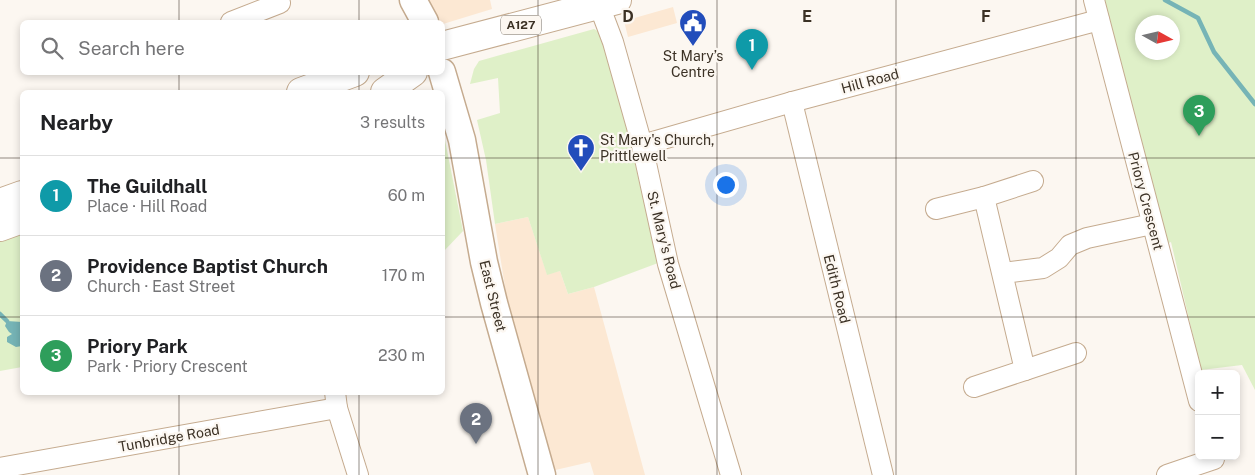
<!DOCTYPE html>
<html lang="en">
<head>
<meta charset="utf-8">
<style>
  :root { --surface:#fff; --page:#f2f2f2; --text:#202124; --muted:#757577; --line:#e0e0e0; --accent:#224dbb }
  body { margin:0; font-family:"Public Sans",sans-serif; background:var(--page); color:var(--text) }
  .controls { position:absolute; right:15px; bottom:15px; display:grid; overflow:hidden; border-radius:8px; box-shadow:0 2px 8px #0003 }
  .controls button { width:45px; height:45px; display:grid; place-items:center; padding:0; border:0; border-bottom:1px solid var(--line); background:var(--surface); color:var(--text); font:25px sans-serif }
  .compass { position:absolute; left:1135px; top:15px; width:45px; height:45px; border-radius:50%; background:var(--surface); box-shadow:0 2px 8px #0003; rotate:98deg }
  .you { position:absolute; left:725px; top:184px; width:18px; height:18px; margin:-12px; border:4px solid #fff; border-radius:50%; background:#1a73e8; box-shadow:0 0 0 8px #1a73e833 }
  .badge { display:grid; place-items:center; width:32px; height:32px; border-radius:50%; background:var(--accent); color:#fff; font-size:16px; font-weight:700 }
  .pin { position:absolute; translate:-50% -41px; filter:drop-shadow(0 1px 2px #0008) }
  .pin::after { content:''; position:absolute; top:26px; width:18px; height:15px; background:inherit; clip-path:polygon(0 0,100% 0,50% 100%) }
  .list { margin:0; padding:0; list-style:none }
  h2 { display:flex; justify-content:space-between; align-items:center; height:65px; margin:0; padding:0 20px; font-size:21px }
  h2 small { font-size:16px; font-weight:400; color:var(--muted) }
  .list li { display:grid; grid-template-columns:32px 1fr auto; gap:15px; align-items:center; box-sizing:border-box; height:80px; padding:0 20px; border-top:1px solid var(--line) }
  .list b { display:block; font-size:19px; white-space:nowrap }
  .list p { margin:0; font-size:16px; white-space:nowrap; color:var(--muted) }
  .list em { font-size:16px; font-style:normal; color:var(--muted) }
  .icon { flex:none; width:28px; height:28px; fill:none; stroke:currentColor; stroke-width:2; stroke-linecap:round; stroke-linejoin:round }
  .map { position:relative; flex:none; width:1255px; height:475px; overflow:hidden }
  .search { position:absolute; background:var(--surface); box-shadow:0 2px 8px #0003; left:20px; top:20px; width:425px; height:55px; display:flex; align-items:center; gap:12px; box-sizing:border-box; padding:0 18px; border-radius:8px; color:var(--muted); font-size:19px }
  .panel { position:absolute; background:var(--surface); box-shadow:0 2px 8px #0003; left:20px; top:90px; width:425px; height:305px; border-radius:8px }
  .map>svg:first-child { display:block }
  .built { fill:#fce8d3 }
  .green { fill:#dff0c8; fill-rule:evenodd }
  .water { fill:#76b4b6 }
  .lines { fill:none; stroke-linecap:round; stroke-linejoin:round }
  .stream { stroke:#76b4b6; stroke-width:4.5 }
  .minor-casing { stroke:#c5ab8f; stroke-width:22 }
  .major-casing { stroke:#c5ab8f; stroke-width:29 }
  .highway-casing { stroke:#c5ab8f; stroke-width:30 }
  .minor { stroke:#fff; stroke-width:20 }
  .major { stroke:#fff; stroke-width:26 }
  .highway { stroke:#fff; stroke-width:28 }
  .grid { fill:none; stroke:#3b3125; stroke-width:1; stroke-opacity:0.55 }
  .labels { text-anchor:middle; stroke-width:4.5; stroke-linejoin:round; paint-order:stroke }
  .shield { fill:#fcf7f1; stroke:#756c62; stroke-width:1 }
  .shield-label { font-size:12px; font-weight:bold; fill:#3b3125 }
  .poi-label { font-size:14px; fill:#3b3125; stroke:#fcf7f1 }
  .street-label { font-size:14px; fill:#3b3125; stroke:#fcf7f1 }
  .grid-label { font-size:16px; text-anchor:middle; font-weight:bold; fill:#3b3125; stroke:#fcf7f1; stroke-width:4.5; stroke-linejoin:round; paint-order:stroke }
</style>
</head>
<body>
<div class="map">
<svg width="1255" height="475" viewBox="0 0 1255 475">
  <rect width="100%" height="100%" fill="#fcf7f1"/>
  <g class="built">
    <path d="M427 0H490L492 9 443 24 442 22H439Z"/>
    <path d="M673 7 677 23 628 37 624 21Z"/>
    <path d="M528 217 547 274 560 271 568 294 594 287 645 475H594L590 462 551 471 549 453 506 293 495 224Z"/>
  </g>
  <g class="green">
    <path d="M1100 0H1255V390L1242 365 1201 370 1171 242 1164 245ZM1142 22H1172V52H1142Z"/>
    <path d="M594 29 601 33 627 129 658 263 594 287 568 294 560 271 547 275 528 217 495 224 486 160 477 120 500 113 498 78 470 84 474 69 479 61Z"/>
    <path d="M443 130 463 231 443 252H442Z"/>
    <path d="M22 222V367L0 371V230Z"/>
  </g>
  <path class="water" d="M7 321 22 322V346L16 347 7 342V337L12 334 9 332 5 326Z"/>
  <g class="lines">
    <g class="stream">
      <path d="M1165 0 1198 18 1214 52 1255 104"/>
      <path d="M0 314 7 321"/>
    </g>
    <defs>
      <g id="minor">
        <path d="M1094 0 1199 401"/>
        <path d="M599 5 613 42 642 145 668 264 731 475"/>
        <path d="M231 22 280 3 279 0"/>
        <path d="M792 102 883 475"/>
        <path d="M642 145 792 102 1099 20"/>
        <path d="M984 197 1025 370 1076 353"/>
        <path d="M936 209 984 197 1033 181"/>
        <path d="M1003 273 1043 268 1059 258 1070 245 1087 238 1152 224"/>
        <path d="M974 387 1025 370"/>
        <path d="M335 392 337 408 358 475"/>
        <path d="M0 468 337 408"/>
        <path d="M1167 475 1214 459"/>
      </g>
      <g id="major">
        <path d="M413 0 425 22"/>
        <path d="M442 72 462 140 484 262 494 303 542 475"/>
      </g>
      <g id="highway">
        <path d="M442 46 617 0"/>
        <path d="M301 92 355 72"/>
        <path d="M385 92 413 72"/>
        <path d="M0 203 22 195"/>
        <path d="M0 227 22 219"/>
      </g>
    </defs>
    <use href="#minor" class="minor-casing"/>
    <use href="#major" class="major-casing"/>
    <use href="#highway" class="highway-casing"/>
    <use href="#minor" class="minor"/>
    <use href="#major" class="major"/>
    <use href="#highway" class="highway"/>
  </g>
  <path class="grid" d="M179 0V22M359 0V22M538 0V475M717 0V475M896 0V475M1076 0V475M179 72V92M359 72V92M0 158H22M442 158H1255M0 317H22M442 317H1255M179 392V475M359 392V475"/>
  <defs>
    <symbol id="civic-pin" viewBox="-11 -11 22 30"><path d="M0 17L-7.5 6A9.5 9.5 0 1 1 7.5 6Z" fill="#224dbb" stroke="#fcf7f1"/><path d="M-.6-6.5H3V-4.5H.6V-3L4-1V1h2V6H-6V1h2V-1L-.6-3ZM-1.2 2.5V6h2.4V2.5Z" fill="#fff"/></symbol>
    <symbol id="church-pin" viewBox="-11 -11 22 30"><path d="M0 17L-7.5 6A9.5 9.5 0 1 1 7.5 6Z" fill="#224dbb" stroke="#fcf7f1"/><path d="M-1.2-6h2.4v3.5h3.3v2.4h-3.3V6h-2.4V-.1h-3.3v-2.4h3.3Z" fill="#fff"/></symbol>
  </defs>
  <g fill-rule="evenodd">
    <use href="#civic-pin" x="677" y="7" width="32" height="43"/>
    <use href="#church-pin" x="565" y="132" width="32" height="43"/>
  </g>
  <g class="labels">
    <rect class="shield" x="501" y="15.5" width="40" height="19" rx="4"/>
    <g class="shield-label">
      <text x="521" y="29">A127</text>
    </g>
    <g class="poi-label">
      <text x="693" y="61">St Mary’s<tspan x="693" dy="16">Centre</tspan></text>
      <text x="600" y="145" text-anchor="start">St Mary's Church,<tspan x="600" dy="16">Prittlewell</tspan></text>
    </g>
    <g class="street-label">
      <text transform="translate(870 81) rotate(-15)" y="5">Hill Road</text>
      <text transform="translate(1146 201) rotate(75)" y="5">Priory Crescent</text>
      <text transform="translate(664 240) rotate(76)" y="5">St. Mary's Road</text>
      <text transform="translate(837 289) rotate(76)" y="5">Edith Road</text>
      <text transform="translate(493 296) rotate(76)" y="5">East Street</text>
      <text transform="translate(169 438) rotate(-10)" y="5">Tunbridge Road</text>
    </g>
  </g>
  <g class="grid-label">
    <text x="628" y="22">D</text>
    <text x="807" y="22">E</text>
    <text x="986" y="22">F</text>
  </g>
</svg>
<div class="controls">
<button>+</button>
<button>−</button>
</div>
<svg class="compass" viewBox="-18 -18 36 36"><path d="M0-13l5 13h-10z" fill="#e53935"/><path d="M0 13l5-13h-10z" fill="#757577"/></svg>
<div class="you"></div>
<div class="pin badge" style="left:752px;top:70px;background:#0f9aa8">1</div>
<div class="pin badge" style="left:476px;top:444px;background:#6b7280">2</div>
<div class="pin badge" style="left:1199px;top:136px;background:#2e9e5b">3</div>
<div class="search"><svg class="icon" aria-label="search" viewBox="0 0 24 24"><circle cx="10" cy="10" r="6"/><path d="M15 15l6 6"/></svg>Search here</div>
<section class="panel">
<h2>Nearby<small>3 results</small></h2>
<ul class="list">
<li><span class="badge" style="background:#0f9aa8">1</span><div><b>The Guildhall</b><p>Place · Hill Road</p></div><em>60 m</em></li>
<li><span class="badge" style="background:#6b7280">2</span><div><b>Providence Baptist Church</b><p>Church · East Street</p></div><em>170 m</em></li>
<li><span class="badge" style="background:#2e9e5b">3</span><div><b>Priory Park</b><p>Park · Priory Crescent</p></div><em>230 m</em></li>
</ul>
</section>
</div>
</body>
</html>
